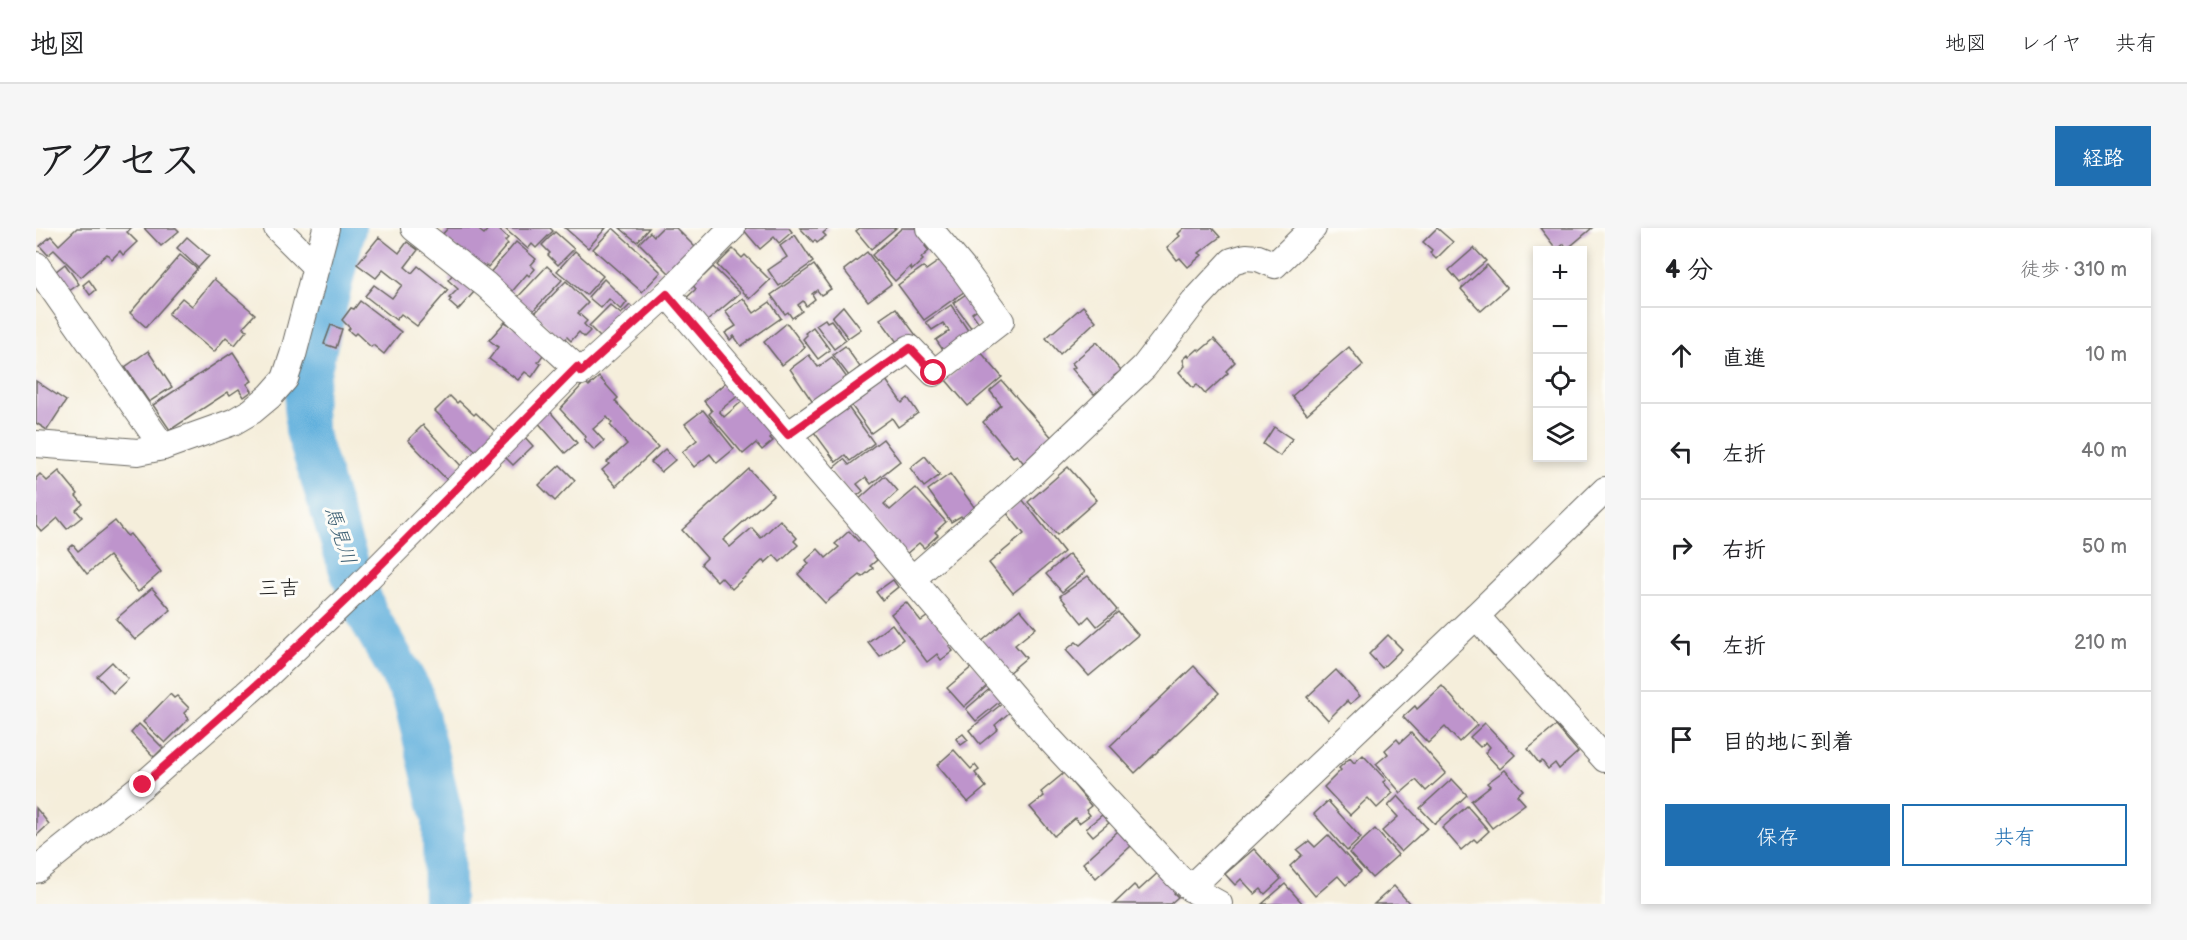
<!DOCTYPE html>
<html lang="ja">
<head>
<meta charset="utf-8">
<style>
  :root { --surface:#fff; --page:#f6f6f6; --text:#202124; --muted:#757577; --line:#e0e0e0; --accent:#1f6fb2 }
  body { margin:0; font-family:"Balsamiq Sans","Klee One",sans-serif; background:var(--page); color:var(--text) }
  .controls { position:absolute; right:18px; top:18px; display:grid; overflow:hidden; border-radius:0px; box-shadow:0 3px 9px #0003 }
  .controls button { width:54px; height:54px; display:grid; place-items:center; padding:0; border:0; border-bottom:2px solid var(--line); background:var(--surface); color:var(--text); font:30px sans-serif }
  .stop { position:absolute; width:18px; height:18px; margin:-14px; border:4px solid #e11d48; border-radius:50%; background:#fff }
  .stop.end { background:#e11d48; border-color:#fff; box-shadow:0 2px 6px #0008 }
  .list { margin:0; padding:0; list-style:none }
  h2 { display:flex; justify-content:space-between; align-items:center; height:78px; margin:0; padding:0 24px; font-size:26px }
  h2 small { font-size:20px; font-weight:400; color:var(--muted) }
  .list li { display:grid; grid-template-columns:39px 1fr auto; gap:18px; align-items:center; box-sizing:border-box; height:96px; padding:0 24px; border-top:2px solid var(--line) }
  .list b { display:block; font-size:22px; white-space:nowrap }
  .list em { font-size:20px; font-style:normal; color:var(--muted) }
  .actions { display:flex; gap:12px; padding:18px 24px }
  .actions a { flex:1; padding:14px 0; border:2px solid var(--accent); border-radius:0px; text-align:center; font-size:21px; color:var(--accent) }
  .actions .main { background:var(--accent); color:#fff }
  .icon { flex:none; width:33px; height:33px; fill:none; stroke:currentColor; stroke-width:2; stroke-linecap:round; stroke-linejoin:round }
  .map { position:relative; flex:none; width:1569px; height:676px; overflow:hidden; border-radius:0px }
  header { display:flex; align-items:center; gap:36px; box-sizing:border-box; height:84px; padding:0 30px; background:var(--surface); border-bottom:2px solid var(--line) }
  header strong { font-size:28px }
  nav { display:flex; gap:33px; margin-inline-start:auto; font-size:21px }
  .intro { display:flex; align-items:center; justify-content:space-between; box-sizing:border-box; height:144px; padding:0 36px }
  h1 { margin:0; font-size:42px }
  .button { padding:15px 27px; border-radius:0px; background:var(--accent); color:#fff; font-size:21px; font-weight:700 }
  main { display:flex; gap:36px; padding:0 36px }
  aside { flex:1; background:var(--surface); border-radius:0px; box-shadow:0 3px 9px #0003 }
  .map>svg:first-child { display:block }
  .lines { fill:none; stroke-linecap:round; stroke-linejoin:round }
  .river { stroke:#64b1dd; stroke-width:42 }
  .building { fill:#be94cc }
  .street-casing { stroke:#68665f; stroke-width:28 }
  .street { stroke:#fff; stroke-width:26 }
  .route { stroke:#e11d48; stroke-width:8 }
  .labels { text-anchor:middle; stroke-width:6; stroke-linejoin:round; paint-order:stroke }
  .water-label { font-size:20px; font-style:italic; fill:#3c5f73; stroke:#fdfcf7 }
  .quarter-label { font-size:21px; fill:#1c1c1c; stroke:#fdfcf7 }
</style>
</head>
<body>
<header>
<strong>地図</strong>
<nav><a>地図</a><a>レイヤ</a><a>共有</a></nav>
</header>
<div class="intro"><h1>アクセス</h1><a class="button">経路</a></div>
<main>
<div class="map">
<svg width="1569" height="676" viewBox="0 0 1569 676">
  <rect width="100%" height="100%" fill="#fdfcf7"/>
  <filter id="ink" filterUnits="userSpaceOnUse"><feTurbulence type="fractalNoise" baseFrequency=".0167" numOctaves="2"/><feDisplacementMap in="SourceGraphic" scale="12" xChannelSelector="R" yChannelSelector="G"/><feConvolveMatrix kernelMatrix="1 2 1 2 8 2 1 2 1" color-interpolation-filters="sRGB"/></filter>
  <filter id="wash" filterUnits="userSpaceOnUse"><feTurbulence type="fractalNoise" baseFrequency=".008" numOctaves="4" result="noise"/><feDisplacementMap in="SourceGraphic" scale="24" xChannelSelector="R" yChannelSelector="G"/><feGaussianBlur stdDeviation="1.35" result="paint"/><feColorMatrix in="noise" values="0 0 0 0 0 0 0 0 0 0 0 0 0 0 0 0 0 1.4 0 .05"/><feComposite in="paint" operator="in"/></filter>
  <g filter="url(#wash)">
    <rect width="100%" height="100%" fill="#f5eedb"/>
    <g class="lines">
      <path class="river" d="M309 0 271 157 269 180 270 202 314 342 331 386 377 467 407 591 408 676"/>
    </g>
    <g id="blocks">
      <g class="building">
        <path d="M41 0H95L91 4 101 14 87 27 84 23 76 31 71 26 45 49 18 22 12 27 4 18 15 8 23 17Z"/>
        <path d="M108 0H140L143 3 125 18Z"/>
        <path d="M412 0H440L448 6 453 0H461L472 10 469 13 472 16 452 39 450 37 446 42 405 8Z"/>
        <path d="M468 0H514L517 3 500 20 496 16 492 21Z"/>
        <path d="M529 0H570L552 20Z"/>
        <path d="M577 0 625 44 606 64 557 21Z"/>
        <path d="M584 0H613L601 14Z"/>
        <path d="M626 0H640L661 21 635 47 603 15 614 4 618 8Z"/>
        <path d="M706 0H753L756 4 743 15 738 9 724 21Z"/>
        <path d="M764 0H793L787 5 790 8 781 15 779 12 777 14Z"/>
        <path d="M824 0H860L835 21 820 3Z"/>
        <path d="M866 0H886L896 12 889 18 893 23 885 30 887 32 876 42 874 39 859 53 836 27Z"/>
        <path d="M1148 0H1176L1184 9 1163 25 1166 27 1152 39 1144 30 1141 32 1131 19 1144 8 1142 6Z"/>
        <path d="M1401 0 1417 14 1400 31 1394 25 1396 22 1387 14Z"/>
        <path d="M1504 0H1556L1531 21 1528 16 1521 22Z"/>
        <path d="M519 4 538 21 522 37 512 27 514 25 506 17Z"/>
        <path d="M759 7 777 34 743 58 732 42 751 29 744 18Z"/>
        <path d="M151 9 173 28 162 40 141 20Z"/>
        <path d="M343 9 363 25 371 14 382 22 369 39 376 45 382 38 412 62 381 98 365 86 360 92 329 68 338 57 356 70 366 57 347 42 340 50 321 36Z"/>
        <path d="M480 14 500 31 495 37 499 41 493 48 491 46 474 66 452 47Z"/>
        <path d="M1438 20 1450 33 1424 55 1413 42Z"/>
        <path d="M697 21 706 30 709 27 734 52 714 71 681 37Z"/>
        <path d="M539 23 567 48 550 67 521 43Z"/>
        <path d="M831 24 855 56 832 73 808 42Z"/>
        <path d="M144 27 161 41 110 99 94 85Z"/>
        <path d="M906 31 929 63 888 92 862 57 887 39 890 42Z"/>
        <path d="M29 36 43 56 33 63 19 44Z"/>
        <path d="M778 37 795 61 785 67 781 62 776 66 779 71 770 78 767 73 762 77 766 83 756 90 752 84 749 86 735 67Z"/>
        <path d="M1451 37 1471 60 1445 83 1425 61Z"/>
        <path d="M511 38 526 52 496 84 481 70Z"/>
        <path d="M677 39 704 65 670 94 647 73 660 61 653 53 664 43 668 48Z"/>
        <path d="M417 46 438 64 422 82 413 74 415 71 413 70 422 61 412 52Z"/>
        <path d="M178 51 219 86 207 99 211 102 199 117 190 109 178 124 132 86 146 70 156 78Z"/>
        <path d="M568 51 591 74 585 82 573 71 565 80 552 69Z"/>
        <path d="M53 52 60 62 54 67 47 57Z"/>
        <path d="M530 53 552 75 542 85 551 93 548 96 554 103 548 109 543 104 535 113 531 109 526 113 498 86Z"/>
        <path d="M933 64 944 79 936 85 944 96 936 101 917 75Z"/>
        <path d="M707 70 718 85 734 74 745 90 705 118 698 108 694 112 689 105 700 98 689 83Z"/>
        <path d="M324 73 365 104 348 126 337 117 335 119 320 105 318 107 312 102 314 100 306 92 315 80 318 81Z"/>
        <path d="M574 77 585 86 594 77 600 83 569 114 553 98Z"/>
        <path d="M915 77 935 107 909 125 900 112 913 103 907 95 896 102 890 94Z"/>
        <path d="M807 78 825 101 812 110 796 89Z"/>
        <path d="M1047 78 1060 93 1024 126 1010 110Z"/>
        <path d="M860 80 882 110 866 121 844 91Z"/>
        <path d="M789 91 791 94 795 92 810 112 798 121 780 97Z"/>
        <path d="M469 94 477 99 479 96 512 120 502 134 505 136 496 149 489 144 482 152 453 131 462 119 453 112Z"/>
        <path d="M751 95 769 119 746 137 728 114Z"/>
        <path d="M295 97 306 101 300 120 288 116Z"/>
        <path d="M777 99 794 122 782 131 767 111 771 107 769 105Z"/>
        <path d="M1178 111 1199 134 1190 143 1192 145 1169 166 1161 157 1157 160 1143 144 1149 138 1147 132 1152 127 1153 129 1162 121 1164 123Z"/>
        <path d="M1061 114 1085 143 1078 148 1080 151 1058 166 1036 141 1039 139 1036 135Z"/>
        <path d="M809 118 824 139 813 148 797 127Z"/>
        <path d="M1313 119 1327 137 1271 186 1256 168Z"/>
        <path d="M112 123 136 159 113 174 89 139Z"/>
        <path d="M944 123 966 149 932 178 910 152Z"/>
        <path d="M197 124 216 153 211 156 216 163 208 169 203 161 194 167 192 164 134 202 117 177Z"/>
        <path d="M773 127 782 139 796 129 814 154 778 176 754 141Z"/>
        <path d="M563 149 582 170 579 173 622 219 580 258 566 242 573 236 571 234 591 216 574 197 576 195 571 189 557 201 568 213 558 222 548 211 550 209 524 181 549 154 553 158Z"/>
        <path d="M696 149 708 163 683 183 688 189 711 169 740 205 734 210 737 213 726 222 720 215 707 226 673 186 676 183 668 173Z"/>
        <path d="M850 152 866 175 872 170 882 185 862 199 856 190 835 205 815 177Z"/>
        <path d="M0 153 30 173 11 202 0 195Z"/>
        <path d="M966 153 1019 213 990 238 981 227 977 229 947 194 965 177 954 163Z"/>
        <path d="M414 168 421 175 423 173 438 187 440 185 462 206 443 226 399 183Z"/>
        <path d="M809 175 838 215 814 233 809 227 800 234 775 200Z"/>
        <path d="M511 180 541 215 529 225 499 191Z"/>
        <path d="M667 182 698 221 681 235 674 226 658 239 646 224 661 212 649 196Z"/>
        <path d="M387 197 428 241 414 255 372 212Z"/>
        <path d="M1238 199 1256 211 1244 228 1227 216Z"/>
        <path d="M485 205 497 218 477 237 466 226Z"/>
        <path d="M847 211 864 233 835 256 830 249 821 256 827 263 817 271 795 242 808 231 813 237Z"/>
        <path d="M629 221 639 232 625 244 615 234Z"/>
        <path d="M889 228 904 247 888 259 874 240Z"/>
        <path d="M524 237 539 252 519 273 503 257Z"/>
        <path d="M1032 239 1061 272 1021 307 992 274Z"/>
        <path d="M713 241 737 267 687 312 694 319 716 300 725 310 744 292 761 310 758 313 762 317 744 334 738 327 729 335 727 332 696 361 685 349 681 353 665 336 671 330 646 302Z"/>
        <path d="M23 243 42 266 40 268 47 276 40 282 46 289 31 301 22 290 6 304 0 297V250L4 246 11 253Z"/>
        <path d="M914 246 942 284 929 294 925 288 915 294 892 262Z"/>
        <path d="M849 248 862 263 848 276 854 282 880 260 910 294 899 304 902 307 888 320 883 315 869 327 821 273Z"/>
        <path d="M986 271 1028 324 977 365 953 335 988 306 970 284Z"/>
        <path d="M79 293 91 308 94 306 125 344 102 364 73 328 51 346 32 321 37 317 42 323Z"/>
        <path d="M813 303 822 313 828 309 843 325 839 329 841 332 834 338 837 340 826 349 824 347 789 375 762 346 773 336 770 332 782 321 790 330 803 319 799 316Z"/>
        <path d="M1033 326 1049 344 1026 364 1010 346Z"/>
        <path d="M1052 348 1081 382 1061 398 1053 388 1046 395 1024 368Z"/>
        <path d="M857 352 862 359 846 372 840 364Z"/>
        <path d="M116 360 135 382 99 412 80 391Z"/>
        <path d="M870 374 885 393 895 386 917 415 913 418 917 423 905 432 901 426 891 434 855 386Z"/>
        <path d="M984 381 1000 400 979 417 990 430 972 445 945 414Z"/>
        <path d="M1082 384 1102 407 1053 448 1030 422 1040 414 1044 417Z"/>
        <path d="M856 396 867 411 844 429 832 414Z"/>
        <path d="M1352 407 1366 421 1346 440 1333 426Z"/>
        <path d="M76 434 92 451 77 465 61 448Z"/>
        <path d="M938 437 954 455 928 479 911 460Z"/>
        <path d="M1158 438 1183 465 1099 545 1074 518Z"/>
        <path d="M1300 442 1324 468 1314 476 1311 473 1292 492 1271 469Z"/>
        <path d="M957 458 968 470 940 493 930 481Z"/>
        <path d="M1406 458 1441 497 1423 514 1409 499 1392 515 1367 489 1379 478 1381 481Z"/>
        <path d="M134 466 138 470 141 468 153 480 148 485 153 491 129 515 107 494Z"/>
        <path d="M967 475 974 484 959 497 962 501 944 516 933 502Z"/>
        <path d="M1449 495 1479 527 1464 541 1449 525 1454 519 1450 514 1444 519 1434 509Z"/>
        <path d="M103 496 127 520 118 529 95 505Z"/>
        <path d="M1520 498 1542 524 1523 541 1519 535 1512 541 1506 533 1503 535 1492 521Z"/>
        <path d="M1375 505 1410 545 1390 563 1380 552 1365 565 1340 536 1352 526 1349 522 1361 511 1364 515Z"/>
        <path d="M927 506 932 512 925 517 920 511Z"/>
        <path d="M918 522 935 541 939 537 943 542 939 545 950 559 932 574 901 537Z"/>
        <path d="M1327 527 1350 552 1347 554 1357 565 1341 580 1332 570 1314 587 1288 559 1305 542 1303 540 1314 530 1318 535Z"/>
        <path d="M1469 542 1487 562 1481 567 1489 576 1456 600 1435 573 1454 558 1451 555Z"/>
        <path d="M1028 545 1055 578 1050 582 1054 587 1043 595 1039 590 1018 608 994 579 1008 568 1005 564Z"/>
        <path d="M1416 551 1431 567 1399 596 1384 580Z"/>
        <path d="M1362 568 1391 600 1365 624 1346 603 1362 589 1352 578Z"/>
        <path d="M1292 573 1325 610 1311 623 1278 586Z"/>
        <path d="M1431 578 1453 603 1441 614 1438 611 1425 622 1406 600Z"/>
        <path d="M0 580 13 596 0 608Z"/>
        <path d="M1066 587 1073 595 1057 608 1050 600Z"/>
        <path d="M1339 601 1362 627 1336 650 1313 625Z"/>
        <path d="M1082 603 1095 618 1060 650 1047 635Z"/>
        <path d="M1292 607 1325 644 1310 657 1302 648 1279 668 1254 638 1266 627 1261 622 1273 613 1279 619Z"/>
        <path d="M1218 621 1245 651 1229 666 1225 661 1219 666 1205 651 1199 657 1189 646Z"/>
        <path d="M1125 642 1142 662 1138 665 1142 669 1134 676H1078L1098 657 1103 662Z"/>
        <path d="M1249 656 1267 676H1226Z"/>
        <path d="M1358 658 1374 676H1338Z"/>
      </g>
    </g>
  </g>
  <g filter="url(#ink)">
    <use href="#blocks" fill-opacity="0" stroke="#68665f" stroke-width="1.5"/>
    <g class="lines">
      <defs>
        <g id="street">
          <path d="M241 0 280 39"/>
          <path d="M378 0 450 57 545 144 631 66 696 0"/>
          <path d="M0 37 127 219"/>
          <path d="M631 66 1009 506 1141 648 1154 660 1183 676"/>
          <path d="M752 207 874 120 898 145 965 93 928 42 893 0"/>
          <path d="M0 216 102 224 127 219 197 194 216 183 234 168 249 151 257 127 290 0"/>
          <path d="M876 351 975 265 1108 139 1158 74 1196 33 1210 29 1222 30 1239 37 1277 0"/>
          <path d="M1440 388 1569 531"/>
          <path d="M0 642 107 557 226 452 314 368 541 139"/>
          <path d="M1154 660 1440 388 1569 262"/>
        </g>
      </defs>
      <use href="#street" class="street-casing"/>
      <use href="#street" class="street"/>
    </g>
  </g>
  <g class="lines" filter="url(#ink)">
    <path class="route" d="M107 557 226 452 314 368 541 139 545 144 631 66 752 207 874 120 898 145"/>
  </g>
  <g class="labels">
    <g class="water-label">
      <text transform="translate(305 307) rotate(72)" y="7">馬見川</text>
    </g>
    <g class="quarter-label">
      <text x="243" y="367">三吉</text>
    </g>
  </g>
</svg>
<div class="controls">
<button>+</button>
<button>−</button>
<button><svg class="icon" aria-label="locate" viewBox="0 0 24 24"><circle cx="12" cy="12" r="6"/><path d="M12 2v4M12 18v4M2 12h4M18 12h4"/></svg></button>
<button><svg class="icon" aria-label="layers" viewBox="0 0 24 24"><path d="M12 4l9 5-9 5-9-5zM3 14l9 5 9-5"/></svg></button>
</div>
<div class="stop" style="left:898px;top:145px"></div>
<div class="stop end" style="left:107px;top:557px"></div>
</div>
<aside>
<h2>4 分<small>徒歩 · 310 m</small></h2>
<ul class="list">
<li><svg class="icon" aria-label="ahead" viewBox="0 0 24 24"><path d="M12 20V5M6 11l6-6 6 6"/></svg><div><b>直進</b></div><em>10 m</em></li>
<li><svg class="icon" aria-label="left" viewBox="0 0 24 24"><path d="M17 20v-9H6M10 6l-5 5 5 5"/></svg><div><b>左折</b></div><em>40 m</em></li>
<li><svg class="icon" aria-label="right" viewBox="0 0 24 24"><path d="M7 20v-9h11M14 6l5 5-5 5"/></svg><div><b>右折</b></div><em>50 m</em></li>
<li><svg class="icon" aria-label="left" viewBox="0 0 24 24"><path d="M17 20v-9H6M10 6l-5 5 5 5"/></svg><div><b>左折</b></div><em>210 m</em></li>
<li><svg class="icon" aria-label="arrive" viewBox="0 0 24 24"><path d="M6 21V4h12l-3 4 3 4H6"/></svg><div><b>目的地に到着</b></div></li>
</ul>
<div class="actions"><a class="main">保存</a><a>共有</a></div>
</aside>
</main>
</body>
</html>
